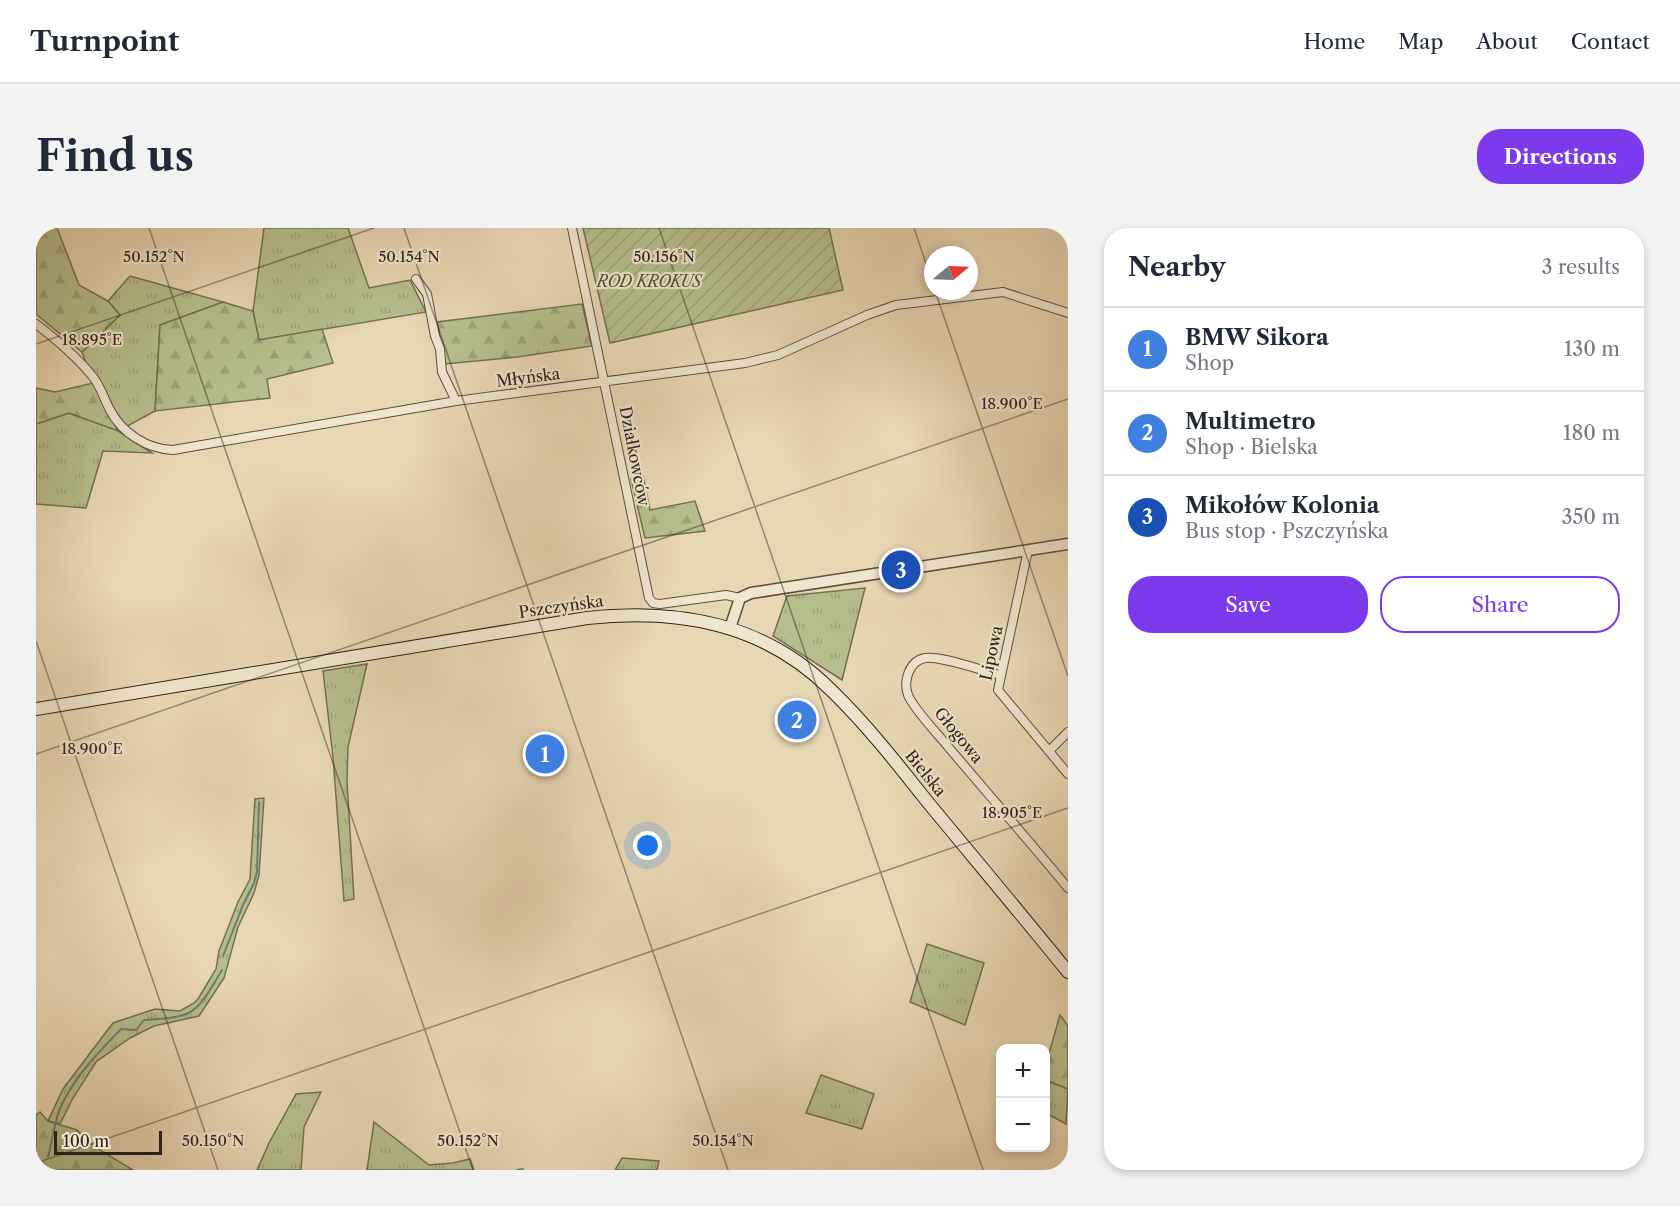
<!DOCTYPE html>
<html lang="en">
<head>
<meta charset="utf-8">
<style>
  :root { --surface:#fff; --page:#f2f2f3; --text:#1f2937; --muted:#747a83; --line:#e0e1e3; --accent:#7c3aed }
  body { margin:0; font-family:"Libre Caslon Text",serif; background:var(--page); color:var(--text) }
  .controls { position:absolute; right:18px; bottom:18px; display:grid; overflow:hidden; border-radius:12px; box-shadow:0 3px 9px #0003 }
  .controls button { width:54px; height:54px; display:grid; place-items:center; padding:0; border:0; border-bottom:2px solid var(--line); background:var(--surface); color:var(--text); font:30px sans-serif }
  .compass { position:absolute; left:888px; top:18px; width:54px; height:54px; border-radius:50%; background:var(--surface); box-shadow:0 3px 9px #0003; rotate:71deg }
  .scale { position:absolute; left:18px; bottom:15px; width:108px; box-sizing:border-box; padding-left:6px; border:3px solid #2d231a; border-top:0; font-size:16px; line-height:21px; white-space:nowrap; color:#2d231a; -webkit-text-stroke:4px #f0e5ce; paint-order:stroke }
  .you { position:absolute; left:612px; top:618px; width:21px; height:21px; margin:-15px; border:4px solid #fff; border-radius:50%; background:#1a73e8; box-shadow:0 0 0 9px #1a73e833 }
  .badge { display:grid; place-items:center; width:39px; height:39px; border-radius:50%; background:var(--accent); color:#fff; font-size:20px; font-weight:700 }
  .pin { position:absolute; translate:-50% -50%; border:3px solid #fff; box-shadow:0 2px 6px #0006 }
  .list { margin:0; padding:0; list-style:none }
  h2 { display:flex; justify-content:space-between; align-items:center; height:78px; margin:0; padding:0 24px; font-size:26px }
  h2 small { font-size:20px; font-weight:400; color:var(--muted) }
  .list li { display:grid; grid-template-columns:39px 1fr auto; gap:18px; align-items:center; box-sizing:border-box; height:84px; padding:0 24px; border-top:2px solid var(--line) }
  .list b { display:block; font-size:22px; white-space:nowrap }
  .list p { margin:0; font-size:20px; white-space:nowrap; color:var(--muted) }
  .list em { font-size:20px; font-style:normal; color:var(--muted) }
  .actions { display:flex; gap:12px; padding:18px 24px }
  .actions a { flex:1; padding:14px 0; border:2px solid var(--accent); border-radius:24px; text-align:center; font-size:21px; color:var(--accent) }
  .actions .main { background:var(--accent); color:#fff }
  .map { position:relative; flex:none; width:1032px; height:942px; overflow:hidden; border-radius:24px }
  header { display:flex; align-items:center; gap:36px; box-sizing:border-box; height:84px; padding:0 30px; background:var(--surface); border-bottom:2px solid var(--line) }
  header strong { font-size:28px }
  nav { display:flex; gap:33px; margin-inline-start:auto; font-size:21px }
  .intro { display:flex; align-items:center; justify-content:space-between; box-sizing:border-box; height:144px; padding:0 36px }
  h1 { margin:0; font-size:42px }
  .button { padding:15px 27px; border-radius:24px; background:var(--accent); color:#fff; font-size:21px; font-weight:700 }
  main { display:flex; gap:36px; padding:0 36px }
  aside { flex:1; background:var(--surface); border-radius:24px; box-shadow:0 3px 9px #0003 }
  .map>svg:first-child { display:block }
  .grass { fill:url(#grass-tufts); stroke:#727054; stroke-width:1.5 }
  .forest { fill:url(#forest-firs); stroke:#727054; stroke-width:1.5 }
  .garden { fill:url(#garden-furrows); stroke:#727054; stroke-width:1.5 }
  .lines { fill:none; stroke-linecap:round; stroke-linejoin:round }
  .stream { stroke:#6e7c78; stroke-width:2 }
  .minor-casing { stroke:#5c5040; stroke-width:10 }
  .tertiary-casing { stroke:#5c5040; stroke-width:13 }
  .secondary-casing { stroke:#2d231a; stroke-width:14 }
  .minor { stroke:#f0e5ce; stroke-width:8 }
  .tertiary { stroke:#f0e5ce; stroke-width:10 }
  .secondary { stroke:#f0e5ce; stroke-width:12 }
  .ticks { fill:none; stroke:#2d231a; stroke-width:1.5; stroke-opacity:0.45 }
  .labels { text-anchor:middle; stroke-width:4.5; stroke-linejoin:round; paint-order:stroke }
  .park-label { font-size:16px; font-style:italic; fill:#4f4a37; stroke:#f0e5ce }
  .street-label { font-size:16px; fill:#2d231a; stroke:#f0e5ce }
  .ticks-label { font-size:15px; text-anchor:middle; fill:#2d231a; stroke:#f0e5ce; stroke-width:4.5; stroke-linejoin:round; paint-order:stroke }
</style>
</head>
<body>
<header>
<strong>Turnpoint</strong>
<nav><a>Home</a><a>Map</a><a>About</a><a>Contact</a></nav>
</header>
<div class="intro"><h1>Find us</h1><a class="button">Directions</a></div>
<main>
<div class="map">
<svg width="1032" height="942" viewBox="0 0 1032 942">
  <defs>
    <pattern id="grass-tufts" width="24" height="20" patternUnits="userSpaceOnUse" patternTransform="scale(1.5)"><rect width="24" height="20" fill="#b6be8d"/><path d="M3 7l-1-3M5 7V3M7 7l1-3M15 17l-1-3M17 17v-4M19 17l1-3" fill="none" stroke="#9da379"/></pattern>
    <pattern id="forest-firs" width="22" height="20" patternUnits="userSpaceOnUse" patternTransform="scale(1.5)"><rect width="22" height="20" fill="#b6be8d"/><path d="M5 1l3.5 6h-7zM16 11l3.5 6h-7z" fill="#9da379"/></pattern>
    <pattern id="garden-furrows" width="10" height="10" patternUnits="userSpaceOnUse" patternTransform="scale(1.5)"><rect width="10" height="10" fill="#b6be8d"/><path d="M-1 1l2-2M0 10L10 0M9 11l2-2" fill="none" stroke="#9da379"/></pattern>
  </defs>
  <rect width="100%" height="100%" fill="#e8d7b4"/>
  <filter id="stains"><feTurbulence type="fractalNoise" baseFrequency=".00333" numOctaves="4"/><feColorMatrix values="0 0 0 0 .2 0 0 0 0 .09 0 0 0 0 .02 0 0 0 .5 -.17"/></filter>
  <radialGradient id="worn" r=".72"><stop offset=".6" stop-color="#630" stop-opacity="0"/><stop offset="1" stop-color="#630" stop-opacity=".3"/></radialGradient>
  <g class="grass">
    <path d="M228 0H312L333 60 374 52 390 84 223 112 217 83Z"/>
    <path d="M94 48 187 74 124 97 119 183 82 203 116 225 67 223 50 280 0 276V196L33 185 81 202 57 155 46 124 84 87 72 73Z"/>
    <path d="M829 360 806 452 737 408 751 368Z"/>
    <path d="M331 436 312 519 311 553 318 671 308 673 297 529 287 443Z"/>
    <path d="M228 570 223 647 218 665 202 699 188 750 163 788 118 798 94 810 60 834 37 870 24 896 12 893 27 861 77 795 119 781 144 783 158 775 162 771 180 741 183 723 202 674 214 651 219 571Z"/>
    <path d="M891 716 948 735 929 797 874 774Z"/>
    <path d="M785 847 838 866 826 901 770 885Z"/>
    <path d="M1010 852 1032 861 1030 896 1010 885Z"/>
    <path d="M285 864 268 899 265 942H221L233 915 260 866Z"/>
    <path d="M338 894 393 937 417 935 434 931 438 942H331Z"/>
    <path d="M586 930 623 933 621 942H579Z"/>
  </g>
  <g class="forest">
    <path d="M0 0H21L43 57 72 73 84 87 46 124 0 86Z"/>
    <path d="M187 74 217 83 223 112 286 101 297 135 231 151 234 170 119 183 124 97Z"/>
    <path d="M546 76 556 118 481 129 409 136 401 94Z"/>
    <path d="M57 155 82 203 33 185 0 196V160L19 164Z"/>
    <path d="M607 248 614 282 659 273 669 303 609 310 595 251Z"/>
    <path d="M1024 787 1032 798V861L1010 852V836Z"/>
    <path d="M4 884 12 893 41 902 57 918 97 942H3L0 939V887Z"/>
  </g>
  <path class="garden" d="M547 0H793L807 62 574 115Z"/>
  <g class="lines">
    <g class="stream">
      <path d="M187 728 207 677 218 655 221 644 223 574"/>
      <path d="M12 929C16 914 18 897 23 883 36 851 62 825 85 801L100 802 108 792C160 789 160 786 186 742"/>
      <path d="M481 942 487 941"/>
    </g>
    <defs>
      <g id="minor">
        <path d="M536 0 613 370 617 375 624 376 690 367 704 370"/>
        <path d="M380 51 391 66 399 108 404 121 406 144 420 173"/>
        <path d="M0 96C21 112 41 129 57 149 65 159 68 171 74 182 86 205 111 221 137 222L420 173 709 135 742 127 831 87 860 77 967 64 1032 85"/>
        <path d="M992 322 962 462 1032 546"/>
        <path d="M964 447C947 443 904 427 889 430 873 433 867 453 872 467 878 482 903 507 914 521 953 567 993 613 1032 660"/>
        <path d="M1013 523 1032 504"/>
      </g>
      <path id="tertiary" d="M694 400 704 370 715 365 1032 316"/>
      <path id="secondary" d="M0 481 551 390C642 380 728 395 795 462 830 496 860 534 890 572 937 629 985 686 1032 744"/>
    </defs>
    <use href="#minor" class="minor-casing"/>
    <use href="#tertiary" class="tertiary-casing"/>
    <use href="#secondary" class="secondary-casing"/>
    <use href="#minor" class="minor"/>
    <use href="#tertiary" class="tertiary"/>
    <use href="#secondary" class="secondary"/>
  </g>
  <path class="ticks" d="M113 0 437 942M368 0 692 942M623 0 947 942M878 0 897 56M899 63 1032 448M0 116 338 0M0 413 182 942M0 526 1032 171M0 935 1032 580"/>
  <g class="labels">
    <g class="park-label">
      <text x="613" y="59">ROD KROKUS</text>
    </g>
    <g class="street-label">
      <text transform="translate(492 149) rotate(-7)" y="6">Młyńska</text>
      <text transform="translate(599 228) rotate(79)" y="6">Działkowców</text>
      <text transform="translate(525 378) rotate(-8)" y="6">Pszczyńska</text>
      <text transform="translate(955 425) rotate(-78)" y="6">Lipowa</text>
      <text transform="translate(923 507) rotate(51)" y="6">Głogowa</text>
      <text transform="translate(890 545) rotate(51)" y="6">Bielska</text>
    </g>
  </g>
  <g class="ticks-label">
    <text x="118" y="34">50.152°N</text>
    <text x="373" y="34">50.154°N</text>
    <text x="628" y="34">50.156°N</text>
    <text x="56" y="117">18.895°E</text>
    <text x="976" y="181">18.900°E</text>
    <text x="56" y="526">18.900°E</text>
    <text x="976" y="590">18.905°E</text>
    <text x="177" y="918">50.150°N</text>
    <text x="432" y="918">50.152°N</text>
    <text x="687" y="918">50.154°N</text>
  </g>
  <rect width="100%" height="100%" filter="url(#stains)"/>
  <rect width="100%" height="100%" fill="url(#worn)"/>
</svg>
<div class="controls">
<button>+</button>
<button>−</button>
</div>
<svg class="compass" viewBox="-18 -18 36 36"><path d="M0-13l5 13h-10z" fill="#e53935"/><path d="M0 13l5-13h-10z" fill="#747a83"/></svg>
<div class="scale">100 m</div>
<div class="you"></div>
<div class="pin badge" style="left:509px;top:526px;background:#3f7fe0">1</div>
<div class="pin badge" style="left:761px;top:492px;background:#3f7fe0">2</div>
<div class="pin badge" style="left:865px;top:342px;background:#1a4fb4">3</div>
</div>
<aside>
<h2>Nearby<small>3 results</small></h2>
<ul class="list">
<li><span class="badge" style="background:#3f7fe0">1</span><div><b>BMW Sikora</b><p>Shop</p></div><em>130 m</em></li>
<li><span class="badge" style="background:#3f7fe0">2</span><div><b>Multimetro</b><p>Shop · Bielska</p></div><em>180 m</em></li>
<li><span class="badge" style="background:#1a4fb4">3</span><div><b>Mikołów Kolonia</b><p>Bus stop · Pszczyńska</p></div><em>350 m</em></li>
</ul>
<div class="actions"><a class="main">Save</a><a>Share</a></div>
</aside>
</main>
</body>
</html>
